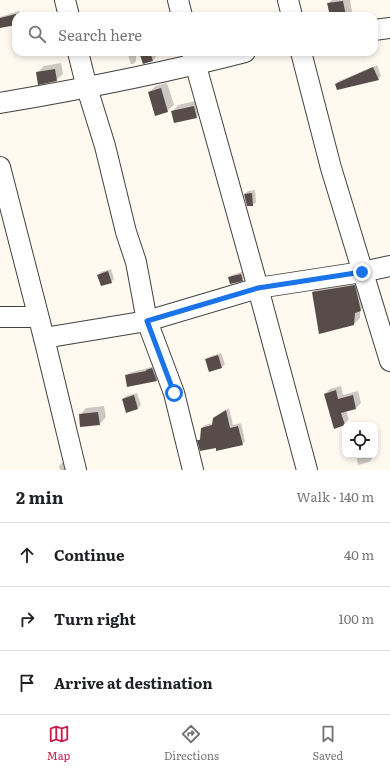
<!DOCTYPE html>
<html lang="en">
<head>
<meta charset="utf-8">
<style>
  :root { --surface:#fff; --page:#f6f6f6; --text:#202124; --muted:#757577; --line:#e0e0e0; --accent:#cb1a47 }
  body { margin:0; font-family:Literata,serif; background:var(--page); color:var(--text) }
  .controls { position:absolute; right:12px; bottom:12px; display:grid; overflow:hidden; border-radius:8px; box-shadow:0 2px 6px #0003 }
  .controls button { width:36px; height:36px; display:grid; place-items:center; padding:0; border:0; border-bottom:1px solid var(--line); background:var(--surface); color:var(--text); font:20px sans-serif }
  .stop { position:absolute; width:12px; height:12px; margin:-9px; border:3px solid #1a73e8; border-radius:50%; background:#fff }
  .stop.end { background:#1a73e8; border-color:#fff; box-shadow:0 1px 4px #0008 }
  .list { margin:0; padding:0; list-style:none }
  h2 { display:flex; justify-content:space-between; align-items:center; height:52px; margin:0; padding:0 16px; font-size:17px }
  h2 small { font-size:13px; font-weight:400; color:var(--muted) }
  .list li { display:grid; grid-template-columns:26px 1fr auto; gap:12px; align-items:center; box-sizing:border-box; height:64px; padding:0 16px; border-top:1px solid var(--line) }
  .list b { display:block; font-size:15px; white-space:nowrap }
  .list em { font-size:13px; font-style:normal; color:var(--muted) }
  .icon { flex:none; width:22px; height:22px; fill:none; stroke:currentColor; stroke-width:2; stroke-linecap:round; stroke-linejoin:round }
  .map { position:relative; flex:none; width:390px; height:470px; overflow:hidden }
  .search { position:absolute; background:var(--surface); box-shadow:0 2px 6px #0003; left:12px; right:12px; top:12px; height:44px; display:flex; align-items:center; gap:10px; box-sizing:border-box; padding:0 14px; border-radius:12px; color:var(--muted); font-size:15px }
  .sheet { height:244px; background:var(--surface) }
  nav { display:flex; justify-content:space-around; align-items:center; box-sizing:border-box; height:56px; border-top:1px solid var(--line); background:var(--surface); font-size:11px; color:var(--muted) }
  nav a { display:grid; justify-items:center; gap:2px }
  nav .on { color:var(--accent) }
  .map>svg:first-child { display:block }
  .shadow { fill:#0003 }
  .building { fill:#584c4a }
  .lines { fill:none; stroke-linecap:round; stroke-linejoin:round }
  .minor-casing { stroke:#424242; stroke-width:22 }
  .minor { stroke:#fff; stroke-width:20 }
  .route { stroke:#1a73e8; stroke-width:5 }
</style>
</head>
<body>
<div class="map">
<svg width="390" height="470" viewBox="0 0 390 470">
  <rect width="100%" height="100%" fill="#fff9f0"/>
  <g class="shadow">
    <path d="M332 0H350L352 12 348 16H331L328 4Z"/>
    <path d="M19 11 20 16H16V24L0 27V17Z"/>
    <path d="M127 52H136V61L133 64H131Z"/>
    <path d="M142 52H154L156 57 153 60Z"/>
    <path d="M61 63 63 74 56 80 37 73 44 66Z"/>
    <path d="M377 65 381 76 378 79 336 84 339 81Z"/>
    <path d="M167 83 174 105 167 111 149 92 156 86Z"/>
    <path d="M200 100 203 111 196 117 172 112 178 105Z"/>
    <path d="M255 190 256 202 253 205 245 194 248 191Z"/>
    <path d="M111 269 114 279 111 282 98 275 101 272Z"/>
    <path d="M244 271 245 277 242 280 229 278 232 275Z"/>
    <path d="M360 280 366 304 360 310V318L354 324 313 292 318 286Z"/>
    <path d="M221 353 225 364 222 367 206 360 209 357Z"/>
    <path d="M155 366 160 377 157 380 128 386 126 376 129 373Z"/>
    <path d="M341 386 343 395 358 391 361 403 356 408 346 410 349 419 344 424 325 394 330 389Z"/>
    <path d="M137 393 141 405 138 408 123 399 126 396Z"/>
    <path d="M104 406 106 417 100 424 80 415 86 408Z"/>
    <path d="M229 408 233 425 241 423 245 441 242 444 216 447 199 440 201 438 202 428 205 425 213 423 217 416Z"/>
    <path d="M356 455H371L372 459 369 462 358 465Z"/>
    <path d="M66 462 69 470H60L59 466 62 463Z"/>
  </g>
  <g class="building">
    <path d="M343 1 346 16H330L327 3Z"/>
    <path d="M16 14V25L0 28V18Z"/>
    <path d="M139 52H150L153 61 143 64Z"/>
    <path d="M373 67 379 80 337 90 335 84Z"/>
    <path d="M55 69 57 81 38 85 36 72Z"/>
    <path d="M161 88 168 112 155 116 148 92Z"/>
    <path d="M194 106 197 118 174 123 171 111Z"/>
    <path d="M252 193 253 206H247L244 194Z"/>
    <path d="M108 271 112 283 101 286 97 275Z"/>
    <path d="M241 274 243 281 230 284 228 277Z"/>
    <path d="M355 285 361 311 355 313 354 325 319 334 312 292Z"/>
    <path d="M218 355 222 368 209 372 205 359Z"/>
    <path d="M152 368 157 381 127 387 125 375 146 371V370Z"/>
    <path d="M336 390 338 399 353 395 356 409 341 413 345 425 334 429 324 394Z"/>
    <path d="M134 395 138 409 126 413 122 399Z"/>
    <path d="M226 410 230 428 238 426 243 445 216 451V448L200 451 197 440H200L201 428 212 425 213 418Z"/>
    <path d="M98 412 100 425 80 427 79 414Z"/>
  </g>
  <g class="lines">
    <defs>
      <g id="minor">
        <path d="M65 0 69 16"/>
        <path d="M178 0 182 16"/>
        <path d="M288 0 292 16"/>
        <path d="M374 30 390 28"/>
        <path d="M78 52 87 88 105 146 126 232 136 262 147 321 174 393 193 470"/>
        <path d="M192 52 258 288 307 470"/>
        <path d="M301 52 331 168 390 361"/>
        <path d="M0 103C82 89 164 73 245 52"/>
        <path d="M0 167 44 338 76 470"/>
        <path d="M0 317H38"/>
        <path d="M44 338 147 321 258 288 362 272 390 266"/>
      </g>
    </defs>
    <use href="#minor" class="minor-casing"/>
    <use href="#minor" class="minor"/>
  </g>
  <g class="lines">
    <path class="route" d="M174 393 147 321 258 288 362 272"/>
  </g>
</svg>
<div class="controls">
<button><svg class="icon" aria-label="locate" viewBox="0 0 24 24"><circle cx="12" cy="12" r="6"/><path d="M12 2v4M12 18v4M2 12h4M18 12h4"/></svg></button>
</div>
<div class="stop" style="left:174px;top:393px"></div>
<div class="stop end" style="left:362px;top:272px"></div>
<div class="search"><svg class="icon" aria-label="search" viewBox="0 0 24 24"><circle cx="10" cy="10" r="6"/><path d="M15 15l6 6"/></svg>Search here</div>
</div>
<section class="sheet">
<h2>2 min<small>Walk · 140 m</small></h2>
<ul class="list">
<li><svg class="icon" aria-label="ahead" viewBox="0 0 24 24"><path d="M12 20V5M6 11l6-6 6 6"/></svg><div><b>Continue</b></div><em>40 m</em></li>
<li><svg class="icon" aria-label="right" viewBox="0 0 24 24"><path d="M7 20v-9h11M14 6l5 5-5 5"/></svg><div><b>Turn right</b></div><em>100 m</em></li>
<li><svg class="icon" aria-label="arrive" viewBox="0 0 24 24"><path d="M6 21V4h12l-3 4 3 4H6"/></svg><div><b>Arrive at destination</b></div></li>
</ul>
</section>
<nav>
<a class="on"><svg class="icon" aria-label="map" viewBox="0 0 24 24"><path d="M3 6l6-2 6 2 6-2v14l-6 2-6-2-6 2zM9 4v14M15 6v14"/></svg>Map</a>
<a><svg class="icon" aria-label="directions" viewBox="0 0 24 24"><path d="M12 3l9 9-9 9-9-9zM9 14v-3h6M13 9l2 2-2 2"/></svg>Directions</a>
<a><svg class="icon" aria-label="saved" viewBox="0 0 24 24"><path d="M7 4h10v16l-5-4-5 4z"/></svg>Saved</a>
</nav>
</body>
</html>
